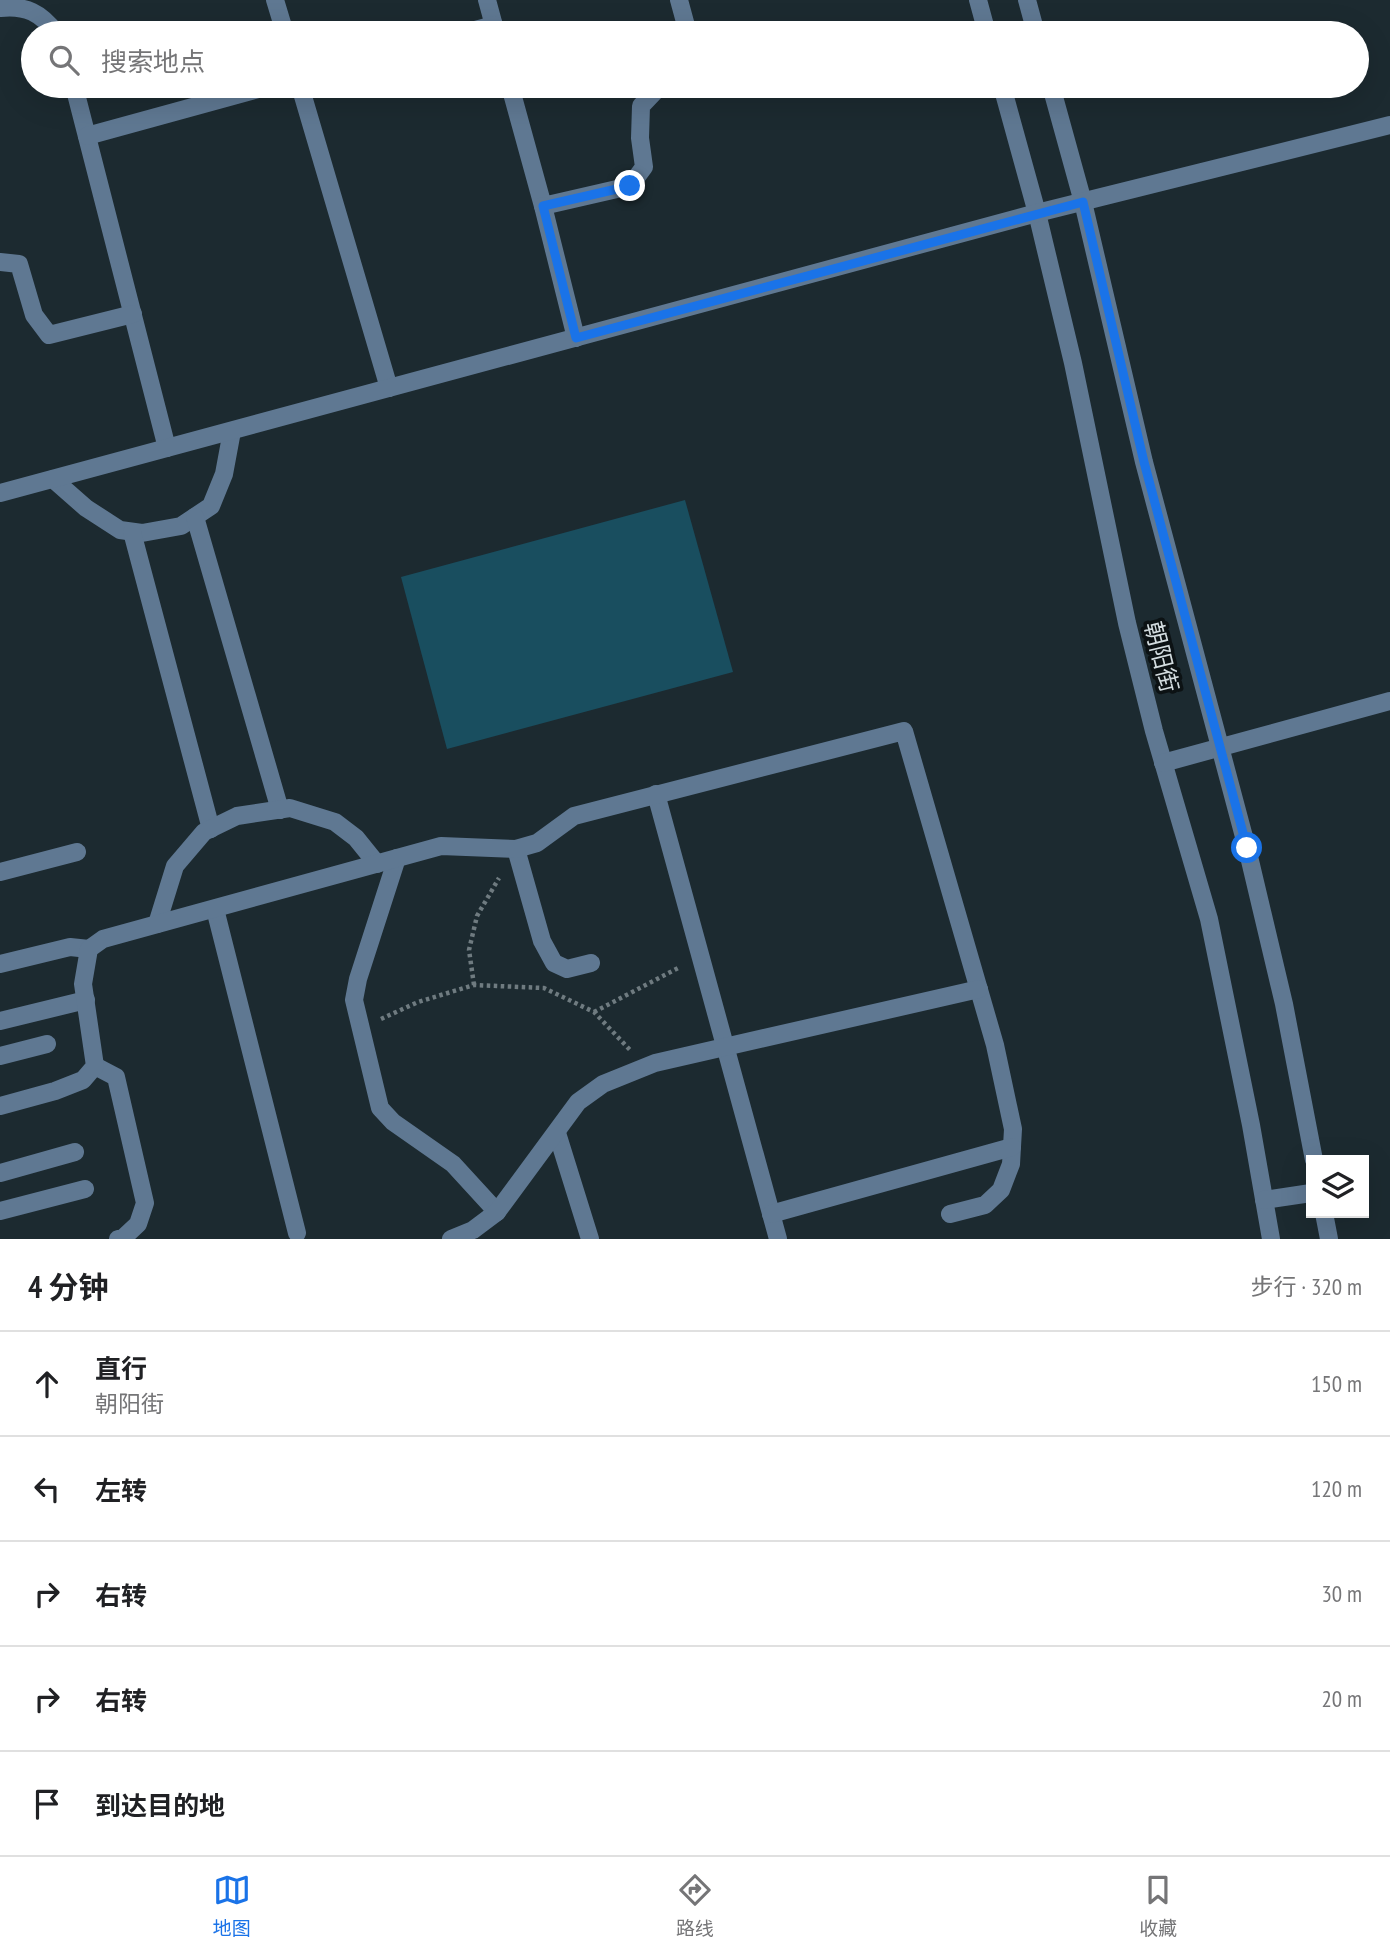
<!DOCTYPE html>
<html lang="zh">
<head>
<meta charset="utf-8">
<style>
  :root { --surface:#fff; --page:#f2f2f2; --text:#202124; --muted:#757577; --line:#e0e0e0; --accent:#1a73e8 }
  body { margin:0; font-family:"PT Sans Narrow","Noto Sans SC",sans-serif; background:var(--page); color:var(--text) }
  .controls { position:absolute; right:21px; bottom:21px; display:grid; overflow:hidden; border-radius:0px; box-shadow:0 7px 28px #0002 }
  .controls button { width:63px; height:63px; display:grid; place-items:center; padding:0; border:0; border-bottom:2px solid var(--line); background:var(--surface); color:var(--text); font:35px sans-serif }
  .stop { position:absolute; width:21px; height:21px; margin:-16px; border:5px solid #1a73e8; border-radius:50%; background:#fff }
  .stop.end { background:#1a73e8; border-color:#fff; box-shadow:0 2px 7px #0008 }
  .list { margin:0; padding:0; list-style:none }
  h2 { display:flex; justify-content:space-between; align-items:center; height:91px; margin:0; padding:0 28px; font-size:30px }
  h2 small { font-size:23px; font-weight:400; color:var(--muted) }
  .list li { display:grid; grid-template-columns:46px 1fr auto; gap:21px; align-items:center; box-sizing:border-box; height:105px; padding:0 28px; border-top:2px solid var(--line) }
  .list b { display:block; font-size:26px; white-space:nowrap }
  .list p { margin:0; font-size:23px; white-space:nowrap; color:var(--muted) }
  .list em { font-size:23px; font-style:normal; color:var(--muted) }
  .icon { flex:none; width:38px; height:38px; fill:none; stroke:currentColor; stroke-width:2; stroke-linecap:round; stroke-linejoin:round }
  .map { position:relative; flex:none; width:1390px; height:1239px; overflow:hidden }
  .search { position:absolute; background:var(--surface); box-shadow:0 7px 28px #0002; left:21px; right:21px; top:21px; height:77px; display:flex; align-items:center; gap:18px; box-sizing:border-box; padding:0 24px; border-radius:38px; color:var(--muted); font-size:26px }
  .sheet { height:616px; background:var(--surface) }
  nav { display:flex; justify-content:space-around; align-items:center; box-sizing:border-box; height:98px; border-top:2px solid var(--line); background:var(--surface); font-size:19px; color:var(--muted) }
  nav a { display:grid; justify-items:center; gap:4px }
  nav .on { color:var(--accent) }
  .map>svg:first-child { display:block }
  .pitch { fill:#194e5f }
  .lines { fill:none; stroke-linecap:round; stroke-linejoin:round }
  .path { stroke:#6f7b80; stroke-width:4.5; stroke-dasharray:3.5 3.5; stroke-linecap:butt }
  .minor { stroke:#5f7892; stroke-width:18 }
  .route { stroke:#1a73e8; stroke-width:9 }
  .labels { text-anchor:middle; stroke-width:7; stroke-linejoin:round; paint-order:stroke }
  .street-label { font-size:24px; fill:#d3dcdf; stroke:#0c1214 }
</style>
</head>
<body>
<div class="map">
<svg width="1390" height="1239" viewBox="0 0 1390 1239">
  <rect width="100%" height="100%" fill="#1c2a30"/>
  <path class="pitch" d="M685 500 733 672 447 749 401 577Z"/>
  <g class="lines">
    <g class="path">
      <path d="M474 985 469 950 477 916 499 878"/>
      <path d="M594 1012 680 967"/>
      <path d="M381 1019 418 1002 474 985 544 988 594 1012 631 1051"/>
    </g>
    <g class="minor">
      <path d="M275 0 285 33"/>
      <path d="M487 0 496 33"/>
      <path d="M679 0 688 33"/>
      <path d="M978 0 987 33"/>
      <path d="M1027 0 1036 33"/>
      <path d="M0 8C26 5 41 13 56 33"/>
      <path d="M464 33 494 25"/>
      <path d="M74 86 167 448"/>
      <path d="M300 86 389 388"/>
      <path d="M510 86 543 206 630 186 644 167 640 138 641 106 660 86"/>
      <path d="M1002 86 1037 213 1073 363 1127 623 1154 731 1209 919 1251 1125 1271 1239"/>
      <path d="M1051 86 1083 202 1144 462 1247 848 1284 1004 1314 1160"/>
      <path d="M87 136 269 86"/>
      <path d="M543 206 576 338"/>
      <path d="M0 262 19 264 34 315 49 335 133 314"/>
      <path d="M53 479 86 508 120 530 142 533 181 526 211 506 224 474 232 431"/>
      <path d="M0 493 1037 213 1390 125"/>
      <path d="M195 517 280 810"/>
      <path d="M132 532 211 829"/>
      <path d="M1163 763 1390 701"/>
      <path d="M656 794 778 1239"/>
      <path d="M516 849 542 941 554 963 567 969 591 963"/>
      <path d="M397 858 358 979 354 1000 380 1108 393 1122 453 1164 497 1212"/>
      <path d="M0 872 77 852"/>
      <path d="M215 909 297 1233"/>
      <path d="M157 924 175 866 204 832 237 816 290 808 335 822 356 838 377 864"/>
      <path d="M0 964 70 947 89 949"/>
      <path d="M0 1021 86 1000"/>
      <path d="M0 1056 47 1044"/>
      <path d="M95 1066 116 1077 145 1203 138 1224 123 1238 118 1239"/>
      <path d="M0 1106 55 1091 83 1080 95 1066 83 984 89 949 103 939 441 846 516 849 537 843 574 816 904 731 995 1045 1013 1129 1011 1164 1001 1190 985 1205 950 1214"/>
      <path d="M557 1133 590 1239"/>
      <path d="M0 1173 75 1152"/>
      <path d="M1264 1200 1311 1193"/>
      <path d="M0 1211 85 1189"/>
      <path d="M1324 1213 1329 1239"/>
      <path d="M771 1214 1012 1147"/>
      <path d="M451 1239 473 1230 497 1212 578 1102 603 1084 655 1063 979 989"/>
    </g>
  </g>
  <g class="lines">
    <path class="route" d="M630 186 543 206 576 338 1083 202 1144 462 1247 848"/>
  </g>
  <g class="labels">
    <g class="street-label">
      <text transform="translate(1161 657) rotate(76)" y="8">朝阳街</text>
    </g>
  </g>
</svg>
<div class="controls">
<button><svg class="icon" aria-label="layers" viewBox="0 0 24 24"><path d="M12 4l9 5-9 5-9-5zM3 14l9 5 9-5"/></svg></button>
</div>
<div class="stop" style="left:1247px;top:848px"></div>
<div class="stop end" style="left:630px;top:186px"></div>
<div class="search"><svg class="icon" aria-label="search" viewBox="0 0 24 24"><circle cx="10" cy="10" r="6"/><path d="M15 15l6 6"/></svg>搜索地点</div>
</div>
<section class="sheet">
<h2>4 分钟<small>步行 · 320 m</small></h2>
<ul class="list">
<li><svg class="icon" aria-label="ahead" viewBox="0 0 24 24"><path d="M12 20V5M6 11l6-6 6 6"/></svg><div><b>直行</b><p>朝阳街</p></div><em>150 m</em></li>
<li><svg class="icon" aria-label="left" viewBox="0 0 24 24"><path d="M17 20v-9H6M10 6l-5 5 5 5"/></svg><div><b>左转</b></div><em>120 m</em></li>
<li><svg class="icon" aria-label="right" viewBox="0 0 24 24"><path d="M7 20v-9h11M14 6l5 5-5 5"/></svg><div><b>右转</b></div><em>30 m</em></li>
<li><svg class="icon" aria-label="right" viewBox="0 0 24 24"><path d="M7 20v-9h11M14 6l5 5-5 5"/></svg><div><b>右转</b></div><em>20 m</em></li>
<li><svg class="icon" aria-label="arrive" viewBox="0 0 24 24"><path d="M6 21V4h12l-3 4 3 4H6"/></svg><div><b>到达目的地</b></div></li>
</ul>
</section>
<nav>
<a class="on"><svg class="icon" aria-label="map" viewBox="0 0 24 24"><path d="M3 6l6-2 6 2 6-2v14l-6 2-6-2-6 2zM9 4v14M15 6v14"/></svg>地图</a>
<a><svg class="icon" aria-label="directions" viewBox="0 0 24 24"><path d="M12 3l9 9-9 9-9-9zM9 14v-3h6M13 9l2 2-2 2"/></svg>路线</a>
<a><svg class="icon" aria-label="saved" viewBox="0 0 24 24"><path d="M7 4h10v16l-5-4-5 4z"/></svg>收藏</a>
</nav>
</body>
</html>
